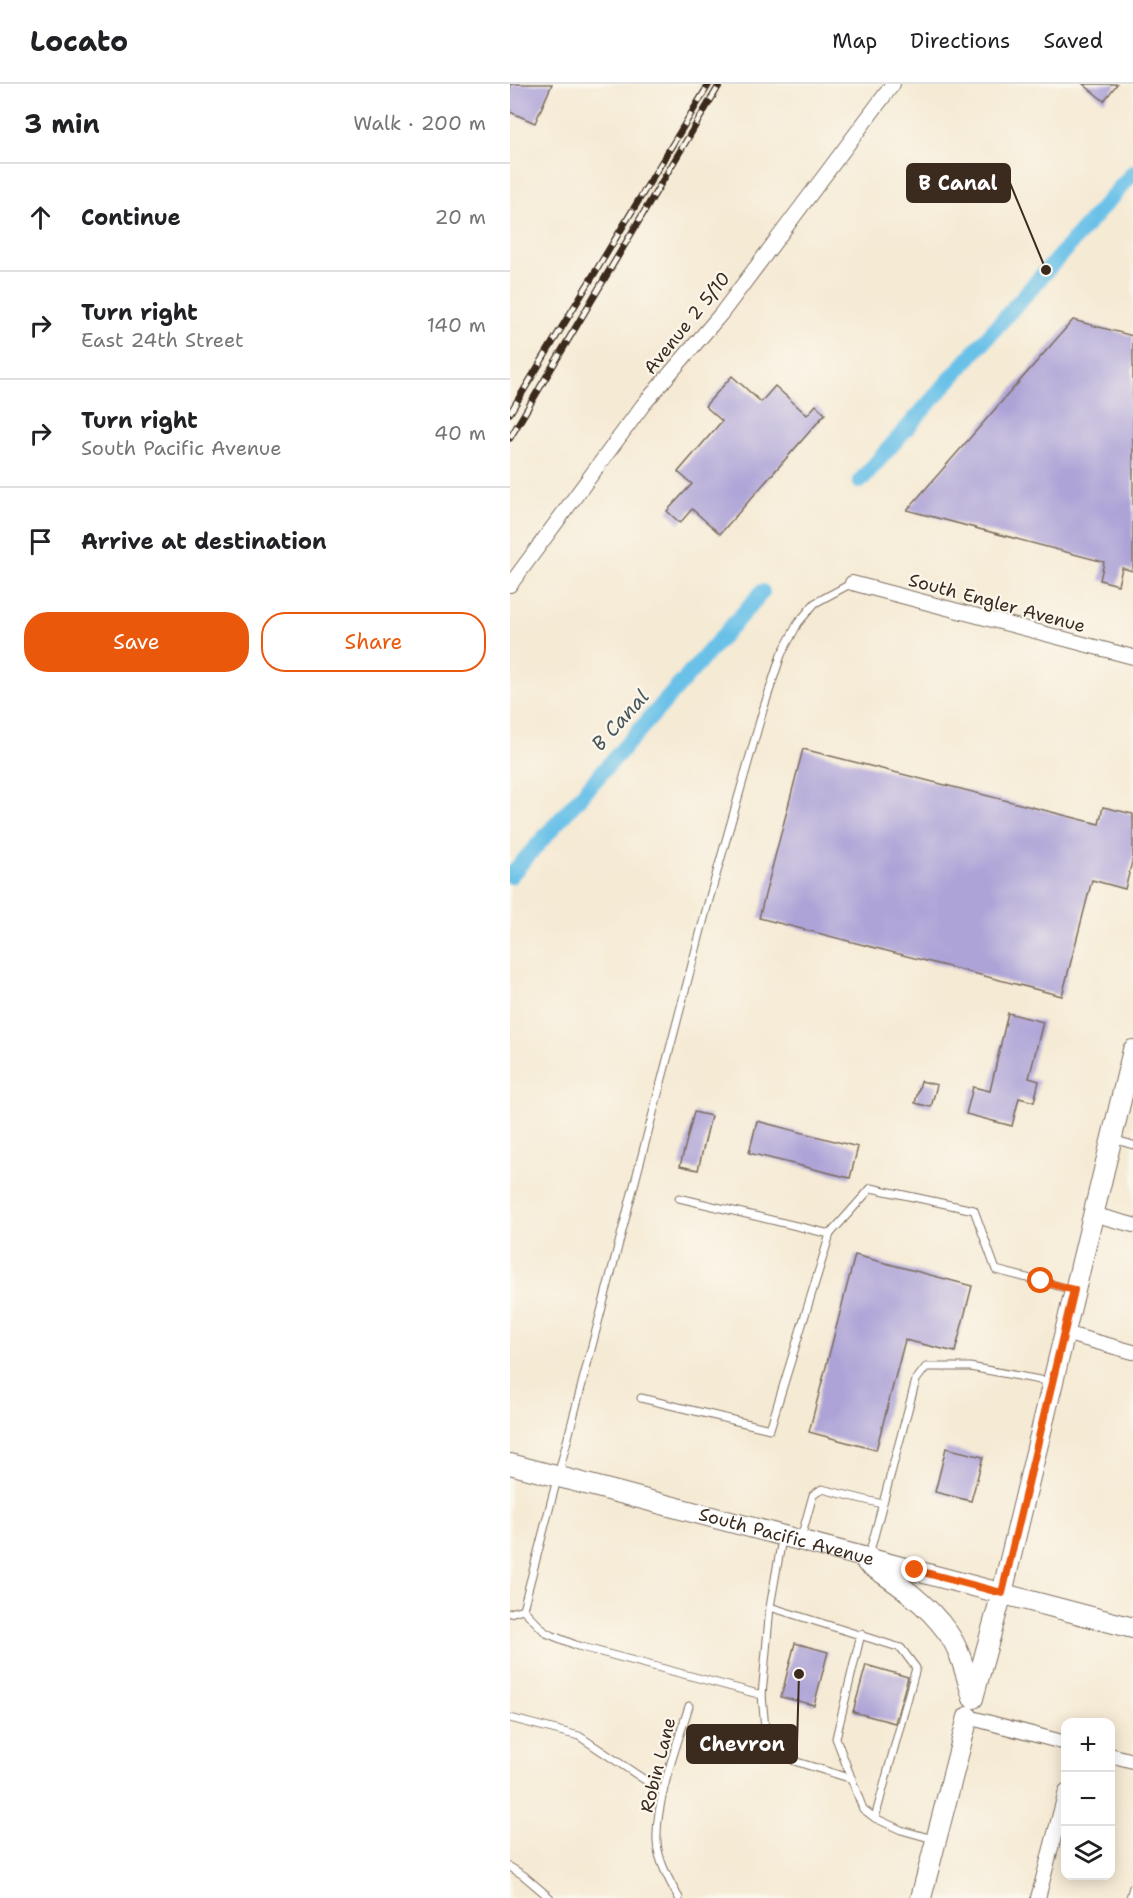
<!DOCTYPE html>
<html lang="en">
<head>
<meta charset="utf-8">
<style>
  :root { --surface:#fff; --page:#f6f6f6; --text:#202124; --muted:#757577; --line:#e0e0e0; --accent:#ea580c }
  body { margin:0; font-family:"Shantell Sans",sans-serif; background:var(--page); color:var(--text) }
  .controls { position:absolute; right:18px; bottom:18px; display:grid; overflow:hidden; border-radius:12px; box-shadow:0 3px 15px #0003 }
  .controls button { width:54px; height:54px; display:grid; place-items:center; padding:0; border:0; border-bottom:2px solid var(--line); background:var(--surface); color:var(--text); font:30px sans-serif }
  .stop { position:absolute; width:18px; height:18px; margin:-14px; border:4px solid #ea580c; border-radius:50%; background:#fff }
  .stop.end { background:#ea580c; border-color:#fff; box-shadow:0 2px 6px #0008 }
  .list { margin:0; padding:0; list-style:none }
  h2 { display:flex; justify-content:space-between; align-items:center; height:78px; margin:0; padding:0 24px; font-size:26px }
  h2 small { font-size:20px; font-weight:400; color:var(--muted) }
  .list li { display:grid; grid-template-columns:39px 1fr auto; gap:18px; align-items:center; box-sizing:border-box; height:108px; padding:0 24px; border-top:2px solid var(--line) }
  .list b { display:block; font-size:22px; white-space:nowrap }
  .list p { margin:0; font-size:20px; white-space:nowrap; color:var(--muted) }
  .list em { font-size:20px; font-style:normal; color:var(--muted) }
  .actions { display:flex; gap:12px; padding:18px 24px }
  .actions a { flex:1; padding:14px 0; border:2px solid var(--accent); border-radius:24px; text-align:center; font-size:21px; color:var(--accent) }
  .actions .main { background:var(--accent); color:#fff }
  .icon { flex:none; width:33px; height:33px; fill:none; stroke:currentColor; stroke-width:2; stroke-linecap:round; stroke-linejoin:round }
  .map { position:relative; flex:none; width:623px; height:1814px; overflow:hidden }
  header { display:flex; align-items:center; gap:36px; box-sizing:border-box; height:84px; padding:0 30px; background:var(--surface); border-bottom:2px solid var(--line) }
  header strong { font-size:28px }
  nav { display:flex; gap:33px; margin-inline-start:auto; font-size:21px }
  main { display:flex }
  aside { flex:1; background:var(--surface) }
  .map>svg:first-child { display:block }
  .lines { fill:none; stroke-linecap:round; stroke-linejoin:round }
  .canal { stroke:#6bc1e8; stroke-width:16 }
  .building { fill:#ada3d7 }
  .service-casing { stroke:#7c6d5e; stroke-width:9 }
  .minor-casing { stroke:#7c6d5e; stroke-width:16 }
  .secondary-casing { stroke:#7c6d5e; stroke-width:22 }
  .service { stroke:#fff; stroke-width:7 }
  .minor { stroke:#fff; stroke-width:14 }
  .secondary { stroke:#fff; stroke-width:20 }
  .rail-casing { stroke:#3b2a1e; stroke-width:7 }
  .rail { stroke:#fbf7ec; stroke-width:4.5; stroke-dasharray:14; stroke-linecap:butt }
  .route { stroke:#ea580c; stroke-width:8 }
  .labels { text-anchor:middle; stroke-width:4.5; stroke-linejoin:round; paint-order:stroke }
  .street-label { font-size:18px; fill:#3b2a1e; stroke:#fbf7ec }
  .water-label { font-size:20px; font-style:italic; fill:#49575b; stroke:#fbf7ec }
  .leader { fill:none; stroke:#3b2a1e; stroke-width:2 }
  .callout-dot { fill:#3b2a1e; stroke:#fbf7ec; stroke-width:2 }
  .callout { fill:#3b2a1e; stroke:#3b2a1e; stroke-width:2 }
  .callout-label { font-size:20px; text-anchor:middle; font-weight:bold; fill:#fff }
</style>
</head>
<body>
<header>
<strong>Locato</strong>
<nav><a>Map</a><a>Directions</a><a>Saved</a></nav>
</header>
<main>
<aside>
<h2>3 min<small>Walk · 200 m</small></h2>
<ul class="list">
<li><svg class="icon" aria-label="ahead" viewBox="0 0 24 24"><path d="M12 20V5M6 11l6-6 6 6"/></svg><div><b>Continue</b></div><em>20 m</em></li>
<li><svg class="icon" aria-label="right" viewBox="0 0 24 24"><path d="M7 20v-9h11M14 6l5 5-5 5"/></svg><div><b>Turn right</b><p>East 24th Street</p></div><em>140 m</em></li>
<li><svg class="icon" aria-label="right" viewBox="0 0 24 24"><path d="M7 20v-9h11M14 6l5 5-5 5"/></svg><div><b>Turn right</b><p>South Pacific Avenue</p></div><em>40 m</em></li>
<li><svg class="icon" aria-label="arrive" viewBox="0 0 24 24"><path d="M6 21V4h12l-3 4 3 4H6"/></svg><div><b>Arrive at destination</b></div></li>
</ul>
<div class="actions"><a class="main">Save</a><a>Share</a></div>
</aside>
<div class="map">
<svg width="623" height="1814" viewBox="0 0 623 1814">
  <rect width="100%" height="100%" fill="#fbf7ec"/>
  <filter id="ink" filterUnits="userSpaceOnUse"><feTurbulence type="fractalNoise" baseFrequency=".0167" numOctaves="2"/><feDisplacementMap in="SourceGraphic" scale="12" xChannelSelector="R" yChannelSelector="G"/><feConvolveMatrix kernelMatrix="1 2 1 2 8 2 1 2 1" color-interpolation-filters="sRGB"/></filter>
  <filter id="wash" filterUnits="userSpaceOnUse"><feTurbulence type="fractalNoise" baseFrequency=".008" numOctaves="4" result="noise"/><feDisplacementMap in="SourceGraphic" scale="24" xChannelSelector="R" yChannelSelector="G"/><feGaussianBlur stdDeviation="1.35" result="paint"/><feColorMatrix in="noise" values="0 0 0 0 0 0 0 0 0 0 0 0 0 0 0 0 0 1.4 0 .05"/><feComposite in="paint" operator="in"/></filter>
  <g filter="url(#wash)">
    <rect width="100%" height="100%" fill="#f5ead4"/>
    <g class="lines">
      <g class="canal">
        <path d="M350 397 623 89"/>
        <path d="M0 792 252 508"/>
      </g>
    </g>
    <g id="blocks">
      <g class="building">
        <path d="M0 0H42L25 39 0 28Z"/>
        <path d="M573 0H607L594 17Z"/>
        <path d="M563 236 623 252V487L612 484 608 501 590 496 594 478 397 426Z"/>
        <path d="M222 292 251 318 265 302 297 331 306 321 315 330 210 450 182 425 170 439 157 427 182 400 168 388 212 337 195 322Z"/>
        <path d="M293 665 589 740 593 723 623 730V774L615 805 582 796 552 912 249 834Z"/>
        <path d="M498 929 533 938 519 994 529 997 524 1018 509 1014 502 1042 456 1030 463 1003 480 1007Z"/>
        <path d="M411 997 427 1001 421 1023 405 1019Z"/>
        <path d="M184 1028 201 1032 188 1086 170 1082Z"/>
        <path d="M247 1037 348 1063 340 1094 239 1069Z"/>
        <path d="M345 1171 462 1202 445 1268 395 1256 366 1366 299 1348Z"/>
        <path d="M436 1364 473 1373 461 1417 425 1408Z"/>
        <path d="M285 1559 318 1568 304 1621 271 1613Z"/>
        <path d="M356 1581 398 1593 385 1639 343 1628Z"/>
      </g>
    </g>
  </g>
  <g filter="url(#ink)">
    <use href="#blocks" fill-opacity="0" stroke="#7c6d5e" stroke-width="1.5"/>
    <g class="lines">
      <defs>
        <g id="service">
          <path d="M603 1055 623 1061"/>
          <path d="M169 1114 320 1150 361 1104 464 1126 486 1186 564 1206"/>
          <path d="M131 1314 260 1345 320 1150"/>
          <path d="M291 1454 303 1411 312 1405 372 1420"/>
          <path d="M272 1455 260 1523 252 1611 255 1645 284 1677 342 1695"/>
          <path d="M359 1471 406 1296 416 1283H460L541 1298"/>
          <path d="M260 1523 391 1564 406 1584 365 1734"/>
          <path d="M13 1525 197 823 253 626 271 571 288 539 305 519 342 499"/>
          <path d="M13 1525 36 1549 68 1562 252 1611"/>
          <path d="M0 1529 13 1525"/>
          <path d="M351 1550 326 1654 353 1725 365 1734 391 1746 423 1755"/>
          <path d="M0 1634 69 1652 153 1708"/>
          <path d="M0 1783 13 1791 40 1814"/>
          <path d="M169 1814C160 1798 148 1777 147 1758 145 1718 167 1661 179 1622"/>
          <path d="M620 1814 623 1803"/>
        </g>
        <g id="minor">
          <path d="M342 499 623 573"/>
          <path d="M0 501 133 321 211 230 383 0"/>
          <path d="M582 1130 623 1141"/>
          <path d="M554 1249 623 1268"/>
          <path d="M458 1633 556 1659"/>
          <path d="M600 1671 623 1677"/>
          <path d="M528 1814 556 1707"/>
        </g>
        <g id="secondary">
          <path id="s1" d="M0 1380 623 1544"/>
          <path d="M357 1479C386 1498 417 1519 438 1549 451 1567 456 1592 463 1614"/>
          <path d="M463 1614 492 1509 623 966"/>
          <path d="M411 1814 458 1633"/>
        </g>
      </defs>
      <use href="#service" class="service-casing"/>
      <use href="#minor" class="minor-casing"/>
      <use href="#secondary" class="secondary-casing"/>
      <use href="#service" class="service"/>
      <use href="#minor" class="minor"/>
      <use href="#secondary" class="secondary"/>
      <defs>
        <g id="rail">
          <path d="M0 329 199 0"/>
          <path d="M0 354 210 0"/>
        </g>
      </defs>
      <use href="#rail" class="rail-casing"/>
      <use href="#rail" class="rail"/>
    </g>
  </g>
  <g class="lines" filter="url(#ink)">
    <path class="route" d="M405 1486 492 1509 564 1206 531 1197"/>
  </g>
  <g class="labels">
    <g class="street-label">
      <text transform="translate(177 239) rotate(-51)" y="6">Avenue 2 5/10</text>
      <text transform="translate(487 519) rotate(15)" y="6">South Engler Avenue</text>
      <text dy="6" stroke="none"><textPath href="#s1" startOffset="286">South Pacific Avenue</textPath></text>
      <text transform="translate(148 1681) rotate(-76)" y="6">Robin Lane</text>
    </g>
    <g class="water-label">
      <text transform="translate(110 636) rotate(-48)" y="7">B Canal</text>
    </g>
  </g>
  <path class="leader" d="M536 186L500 99M289 1590L287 1660"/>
  <g class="callout-dot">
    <circle cx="536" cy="186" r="6"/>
    <circle cx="289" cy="1590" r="6"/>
  </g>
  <g class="callout">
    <rect x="397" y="80" width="103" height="38" rx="6"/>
    <rect x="177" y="1641" width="110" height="38" rx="6"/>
  </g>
  <g class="callout-label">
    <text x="448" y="106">B Canal</text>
    <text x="232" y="1667">Chevron</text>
  </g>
</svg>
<div class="controls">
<button>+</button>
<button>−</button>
<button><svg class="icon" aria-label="layers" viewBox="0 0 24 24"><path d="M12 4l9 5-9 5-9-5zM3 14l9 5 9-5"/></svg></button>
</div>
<div class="stop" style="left:531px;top:1197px"></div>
<div class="stop end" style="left:405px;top:1486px"></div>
</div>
</main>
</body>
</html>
